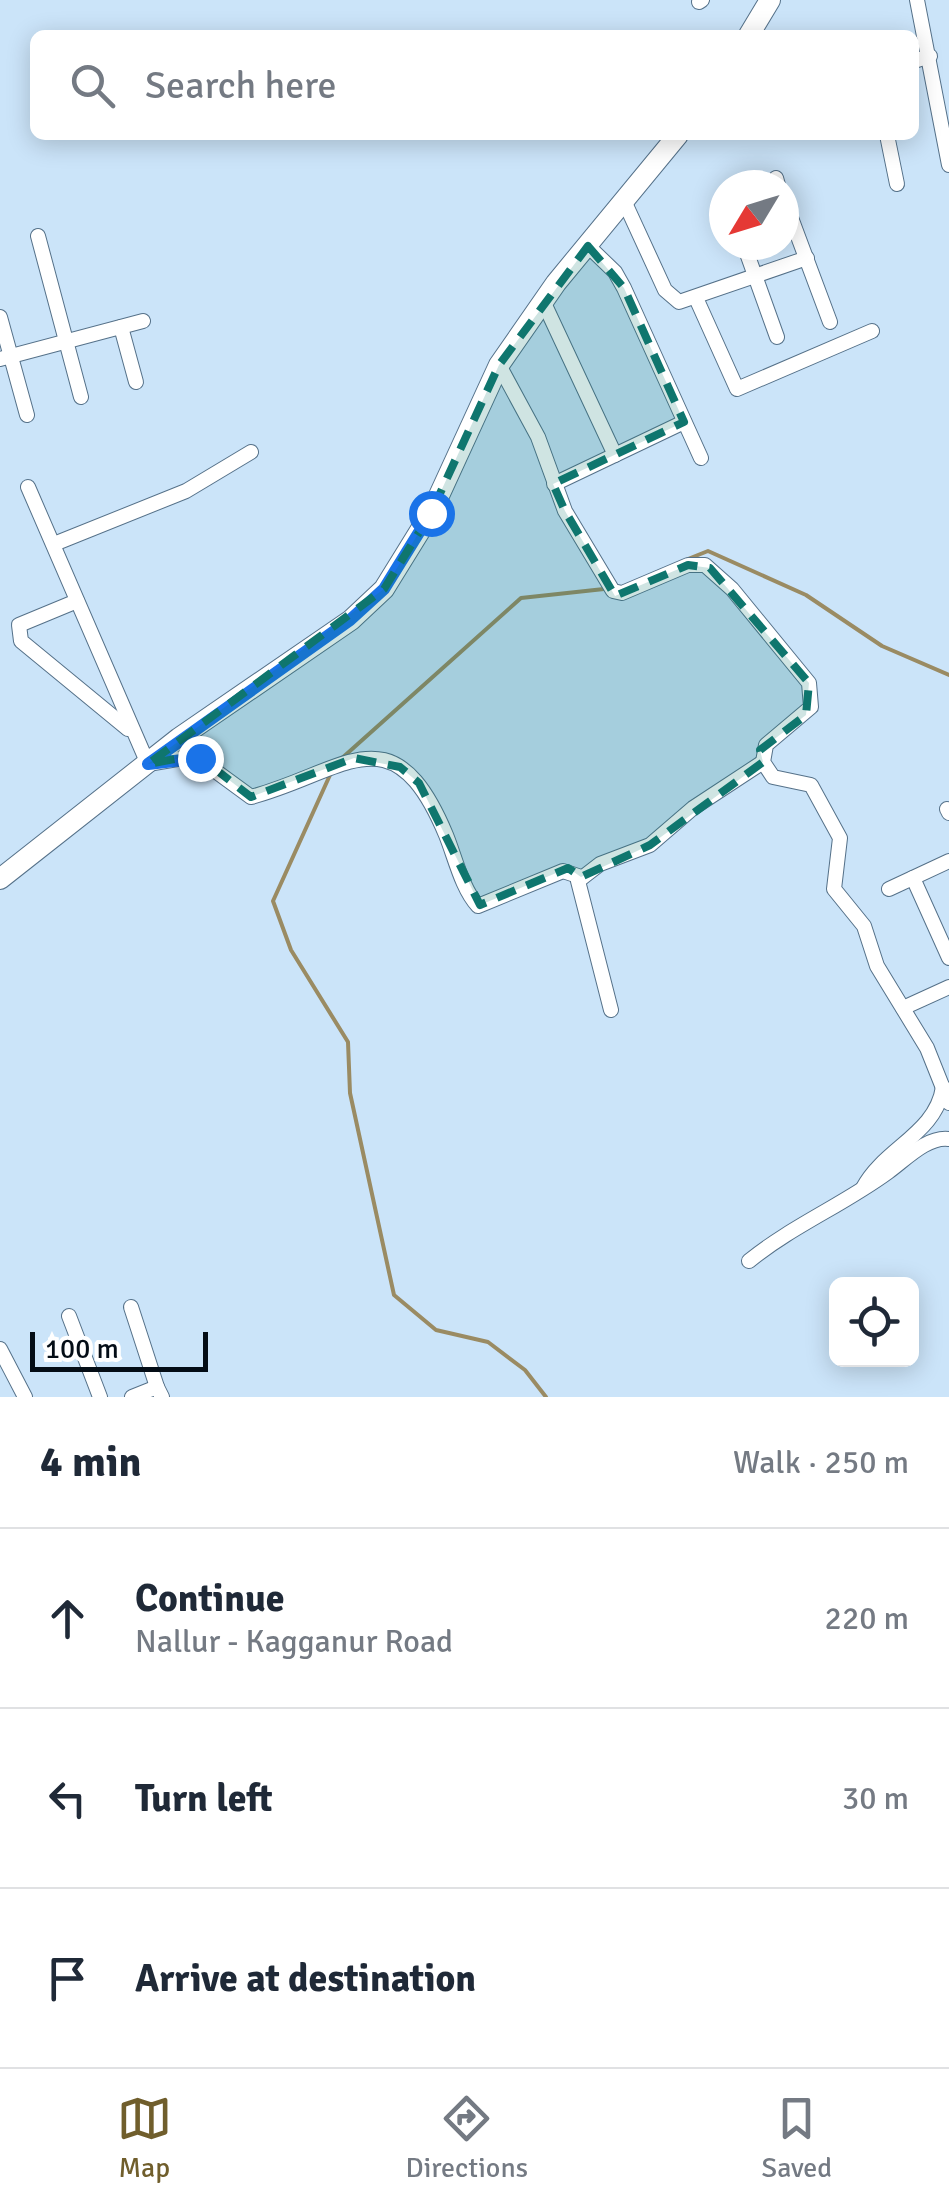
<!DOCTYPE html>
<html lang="en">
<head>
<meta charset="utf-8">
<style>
  :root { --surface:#fff; --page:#f6f6f7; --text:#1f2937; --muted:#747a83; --line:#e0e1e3; --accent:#705e2c }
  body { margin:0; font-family:Signika,sans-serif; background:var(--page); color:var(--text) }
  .controls { position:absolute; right:30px; bottom:30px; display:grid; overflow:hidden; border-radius:15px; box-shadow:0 5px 25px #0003 }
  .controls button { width:90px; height:90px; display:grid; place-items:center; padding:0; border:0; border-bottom:2px solid var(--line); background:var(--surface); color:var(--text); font:50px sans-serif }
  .compass { position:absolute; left:709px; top:170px; width:90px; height:90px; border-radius:50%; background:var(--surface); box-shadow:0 5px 25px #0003; rotate:232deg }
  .scale { position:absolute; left:30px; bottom:25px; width:178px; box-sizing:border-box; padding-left:10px; border:5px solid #040d16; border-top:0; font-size:28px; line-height:35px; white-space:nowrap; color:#040d16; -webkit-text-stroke:8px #fff; paint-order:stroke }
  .stop { position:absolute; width:30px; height:30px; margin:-22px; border:8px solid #1a73e8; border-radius:50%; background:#fff }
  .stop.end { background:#1a73e8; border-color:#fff; box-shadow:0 2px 10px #0008 }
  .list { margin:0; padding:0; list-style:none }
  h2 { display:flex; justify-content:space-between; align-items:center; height:130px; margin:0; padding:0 40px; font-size:42px }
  h2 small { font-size:32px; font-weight:400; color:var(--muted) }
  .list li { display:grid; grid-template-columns:65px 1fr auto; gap:30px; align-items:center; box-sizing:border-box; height:180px; padding:0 40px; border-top:2px solid var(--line) }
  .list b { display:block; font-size:38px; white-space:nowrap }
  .list p { margin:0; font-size:32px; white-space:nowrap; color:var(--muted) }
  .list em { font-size:32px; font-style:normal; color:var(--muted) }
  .icon { flex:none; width:55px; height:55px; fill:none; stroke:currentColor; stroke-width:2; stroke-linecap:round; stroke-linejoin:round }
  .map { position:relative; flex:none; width:949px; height:1397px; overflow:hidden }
  .search { position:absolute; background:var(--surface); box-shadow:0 5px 25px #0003; left:30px; right:30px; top:30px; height:110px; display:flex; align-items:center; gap:25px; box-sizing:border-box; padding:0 35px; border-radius:15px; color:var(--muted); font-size:38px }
  .sheet { height:670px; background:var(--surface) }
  nav { display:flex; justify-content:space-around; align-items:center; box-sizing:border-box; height:140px; border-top:2px solid var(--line); background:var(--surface); font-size:28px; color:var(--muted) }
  nav a { display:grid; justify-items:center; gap:5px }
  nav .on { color:var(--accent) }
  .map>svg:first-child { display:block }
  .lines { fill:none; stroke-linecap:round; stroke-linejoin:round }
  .stream { stroke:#9a8b63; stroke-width:4 }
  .minor-casing { stroke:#557189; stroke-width:16 }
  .secondary-casing { stroke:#557189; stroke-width:22 }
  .minor { stroke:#fff; stroke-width:14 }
  .secondary { stroke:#fff; stroke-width:20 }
  .route { stroke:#1a73e8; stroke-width:12 }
  .marked { fill:#0f766e; fill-opacity:0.2; stroke:#0f766e; stroke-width:8; stroke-dasharray:20 12; stroke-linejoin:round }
</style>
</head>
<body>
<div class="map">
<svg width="949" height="1397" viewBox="0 0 949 1397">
  <rect width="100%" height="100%" fill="#cbe4f9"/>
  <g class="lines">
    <g class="stream">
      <path d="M688 559 708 551 806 595 882 646 949 675"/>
      <path d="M341 759 521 598 604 589"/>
      <path d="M330 775 273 901 291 950 348 1042 350 1093 394 1295 436 1330 488 1342 525 1370 546 1397"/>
    </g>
    <defs>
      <g id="minor">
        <path d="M917 0 949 165"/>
        <path d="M699 2 702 0"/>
        <path d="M914 61 930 56"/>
        <path d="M887 135 897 184"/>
        <path d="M776 178 778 185"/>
        <path d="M784 199 830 322"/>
        <path d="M625 203 665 290 679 302 807 258"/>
        <path d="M38 236 81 397"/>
        <path d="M744 245 777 337"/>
        <path d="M588 246 615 272 624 288 701 458"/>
        <path d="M696 298 737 389 872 331"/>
        <path d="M543 301 615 455"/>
        <path d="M0 317 27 415"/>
        <path d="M121 327 136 382"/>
        <path d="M0 359 143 321"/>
        <path d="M499 365 538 437 565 511 613 591 622 593 688 565H705L732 589 809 683 811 707 766 745 763 762 773 777 811 785 840 838 834 889 864 926 877 966 927 1048 949 1103"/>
        <path d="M554 484 684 422"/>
        <path d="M28 487 148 764 195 756 251 797C345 772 393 708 446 835 455 857 462 889 478 906L563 871 581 877"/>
        <path d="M54 544 186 491 251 452"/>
        <path d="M77 601 19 625 21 641 128 729"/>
        <path d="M947 809 949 813"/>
        <path d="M913 878 949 958"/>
        <path d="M889 889 949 861"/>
        <path d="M903 1008 949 987"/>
        <path d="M611 1010 578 881 600 864 650 845 693 808 763 762"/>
        <path d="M863 1188C884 1148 936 1134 943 1087"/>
        <path d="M749 1261C792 1226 843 1205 888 1172 905 1160 927 1136 949 1139"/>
        <path d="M131 1307 157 1387"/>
        <path d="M69 1316 100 1397"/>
        <path d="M0 1349 25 1397"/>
        <path d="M132 1397 157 1387 162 1397"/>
      </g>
      <g id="secondary">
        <path d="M749 35 770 0"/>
        <path d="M0 879 179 738 351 620 384 589 431 513 499 365 556 283 678 135"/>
      </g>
    </defs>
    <use href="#minor" class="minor-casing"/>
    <use href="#secondary" class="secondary-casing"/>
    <use href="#minor" class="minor"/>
    <use href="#secondary" class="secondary"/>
  </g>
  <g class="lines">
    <path class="route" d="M200 758 148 764 350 620 384 589 431 513"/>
  </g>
  <path class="marked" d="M588 246 624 288 684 422 553 484 565 511 615 596 688 565 710 568 809 683 806 715 760 750 763 762 650 845 581 877 568 868 480 905 419 783 400 767 354 758 251 797 197 755 148 764 384 589 431 513 499 365Z"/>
</svg>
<div class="controls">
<button><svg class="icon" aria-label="locate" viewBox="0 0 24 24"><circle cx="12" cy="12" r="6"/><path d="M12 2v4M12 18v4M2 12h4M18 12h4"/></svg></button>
</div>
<svg class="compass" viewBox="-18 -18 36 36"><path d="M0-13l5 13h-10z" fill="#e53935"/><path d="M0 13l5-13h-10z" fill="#747a83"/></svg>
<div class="scale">100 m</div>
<div class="stop" style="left:431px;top:513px"></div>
<div class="stop end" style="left:200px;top:758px"></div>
<div class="search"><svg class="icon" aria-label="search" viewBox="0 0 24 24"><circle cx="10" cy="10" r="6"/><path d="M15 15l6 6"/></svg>Search here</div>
</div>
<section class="sheet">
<h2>4 min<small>Walk · 250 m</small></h2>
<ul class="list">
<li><svg class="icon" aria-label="ahead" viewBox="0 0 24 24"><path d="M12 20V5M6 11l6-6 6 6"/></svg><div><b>Continue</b><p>Nallur - Kagganur Road</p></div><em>220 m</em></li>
<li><svg class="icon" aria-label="left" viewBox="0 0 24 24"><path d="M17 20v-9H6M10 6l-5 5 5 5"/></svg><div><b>Turn left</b></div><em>30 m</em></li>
<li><svg class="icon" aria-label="arrive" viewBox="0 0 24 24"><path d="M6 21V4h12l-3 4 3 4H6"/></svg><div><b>Arrive at destination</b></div></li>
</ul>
</section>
<nav>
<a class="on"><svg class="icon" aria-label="map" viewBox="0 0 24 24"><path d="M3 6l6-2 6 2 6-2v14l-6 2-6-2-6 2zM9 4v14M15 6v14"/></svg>Map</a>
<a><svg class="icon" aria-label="directions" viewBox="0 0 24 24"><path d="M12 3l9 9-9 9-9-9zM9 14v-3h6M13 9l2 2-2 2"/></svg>Directions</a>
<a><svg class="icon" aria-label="saved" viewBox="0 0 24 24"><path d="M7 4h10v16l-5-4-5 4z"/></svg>Saved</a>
</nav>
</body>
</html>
